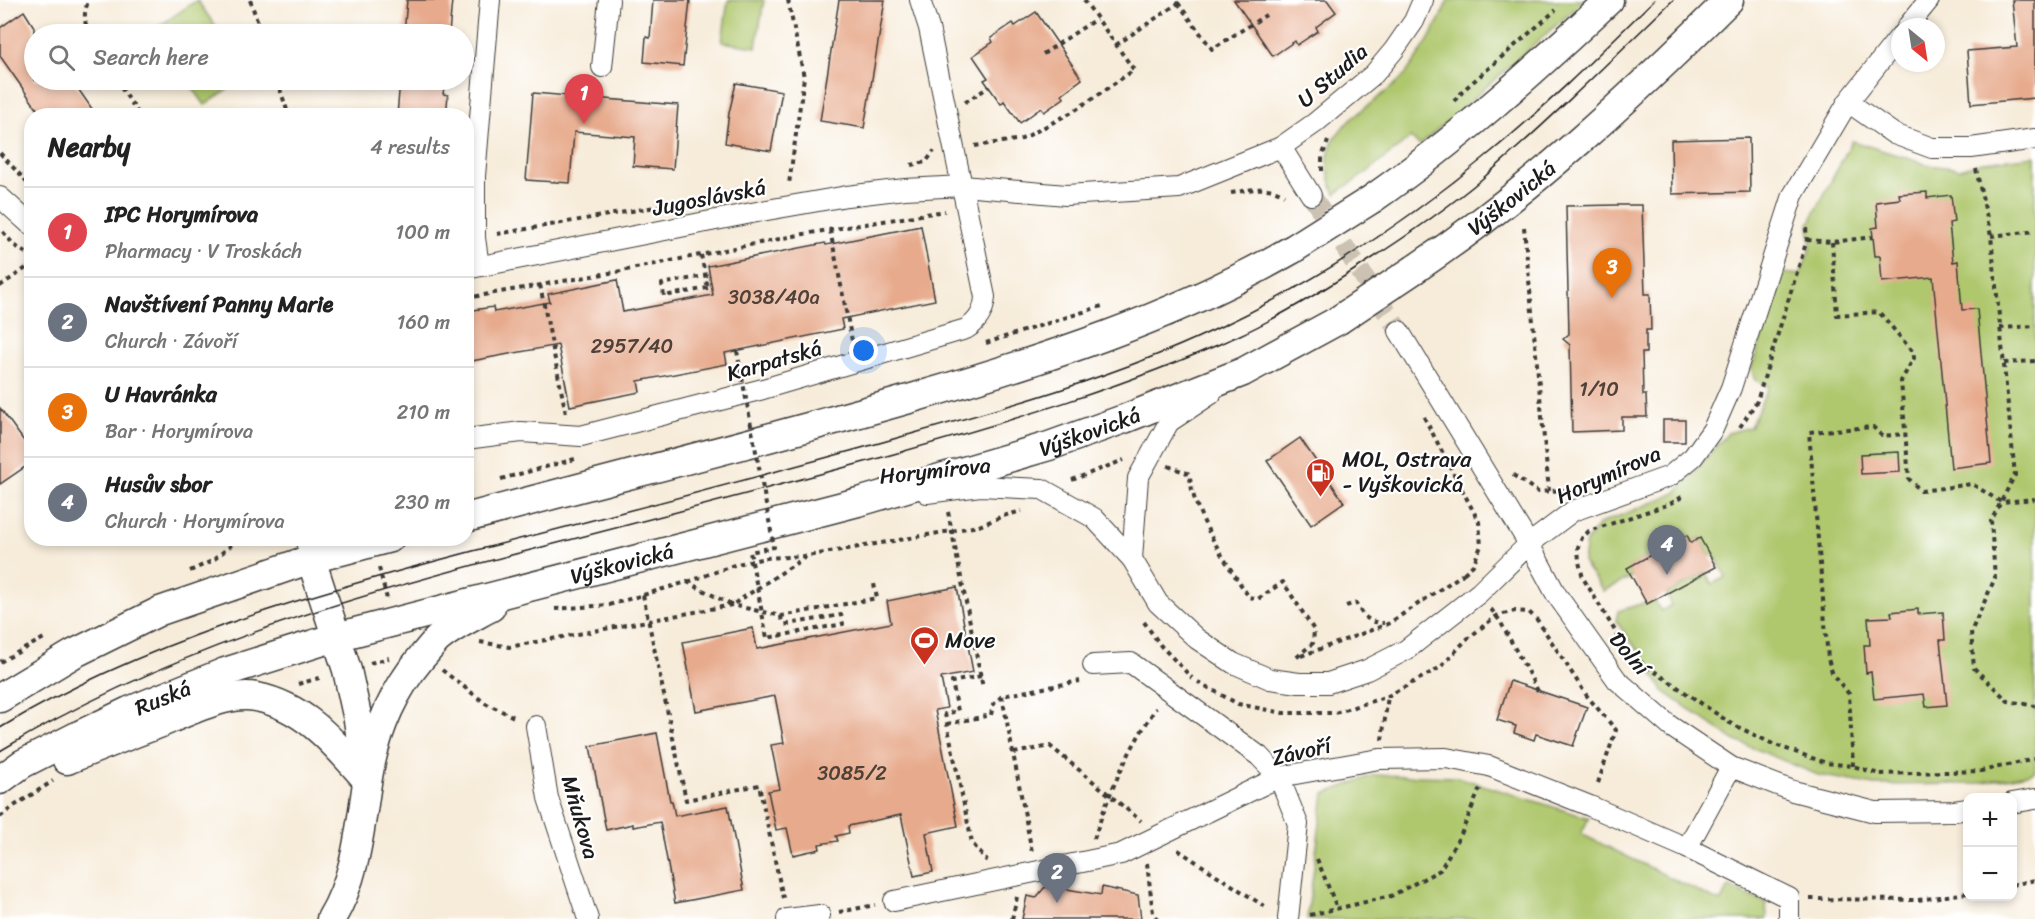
<!DOCTYPE html>
<html lang="en">
<head>
<meta charset="utf-8">
<style>
  :root { --surface:#fff; --page:#f6f6f6; --text:#222; --muted:#767676; --line:#e0e0e0; --accent:#c8321e }
  body { margin:0; font-family:Sriracha,sans-serif; background:var(--page); color:var(--text) }
  .controls { position:absolute; right:18px; bottom:18px; display:grid; overflow:hidden; border-radius:12px; box-shadow:0 3px 9px #0003 }
  .controls button { width:54px; height:54px; display:grid; place-items:center; padding:0; border:0; border-bottom:2px solid var(--line); background:var(--surface); color:var(--text); font:30px sans-serif }
  .compass { position:absolute; left:1891px; top:18px; width:54px; height:54px; border-radius:50%; background:var(--surface); box-shadow:0 3px 9px #0003; rotate:150deg }
  .you { position:absolute; left:864px; top:351px; width:21px; height:21px; margin:-15px; border:4px solid #fff; border-radius:50%; background:#1a73e8; box-shadow:0 0 0 9px #1a73e833 }
  .badge { display:grid; place-items:center; width:39px; height:39px; border-radius:50%; background:var(--accent); color:#fff; font-size:20px; font-weight:700 }
  .pin { position:absolute; translate:-50% -50px; filter:drop-shadow(0 2px 3px #0008) }
  .pin::after { content:''; position:absolute; top:32px; width:21px; height:18px; background:inherit; clip-path:polygon(0 0,100% 0,50% 100%) }
  .list { margin:0; padding:0; list-style:none }
  h2 { display:flex; justify-content:space-between; align-items:center; height:78px; margin:0; padding:0 24px; font-size:26px }
  h2 small { font-size:20px; font-weight:400; color:var(--muted) }
  .list li { display:grid; grid-template-columns:39px 1fr auto; gap:18px; align-items:center; box-sizing:border-box; height:90px; padding:0 24px; border-top:2px solid var(--line) }
  .list b { display:block; font-size:22px; white-space:nowrap }
  .list p { margin:0; font-size:20px; white-space:nowrap; color:var(--muted) }
  .list em { font-size:20px; font-style:normal; color:var(--muted) }
  .icon { flex:none; width:33px; height:33px; fill:none; stroke:currentColor; stroke-width:2; stroke-linecap:round; stroke-linejoin:round }
  .map { position:relative; flex:none; width:2035px; height:919px; overflow:hidden }
  .search { position:absolute; background:var(--surface); box-shadow:0 3px 9px #0003; left:24px; top:24px; width:450px; height:66px; display:flex; align-items:center; gap:15px; box-sizing:border-box; padding:0 21px; border-radius:33px; color:var(--muted); font-size:22px }
  .panel { position:absolute; background:var(--surface); box-shadow:0 3px 9px #0003; left:24px; top:108px; width:450px; height:438px; border-radius:24px }
  .map>svg:first-child { display:block }
  .green { fill:#afc76d; stroke:#667244; stroke-width:1.5 }
  .building { fill:#e7aa8c }
  .lines { fill:none; stroke-linecap:round; stroke-linejoin:round }
  .street-tunnel { stroke:#cbc2b4; stroke-width:20; stroke-dasharray:20 10; stroke-linecap:butt }
  .street-casing { stroke:#3d3b38; stroke-width:22 }
  .secondary-casing { stroke:#3d3b38; stroke-width:31 }
  .path { stroke:#3d3b38; stroke-width:4; stroke-dasharray:4.5 4.5; stroke-linecap:butt }
  .street { stroke:#fff; stroke-width:20 }
  .secondary { stroke:#fff; stroke-width:28 }
  .tram { stroke:#1c1c1c; stroke-width:1.5 }
  .secondary-bridge-casing { stroke:#3d3b38; stroke-width:31; stroke-linecap:butt }
  .path-bridge { stroke:#3d3b38; stroke-width:4; stroke-dasharray:4.5 4.5; stroke-linecap:butt }
  .secondary-bridge { stroke:#fff; stroke-width:28 }
  .labels { text-anchor:middle; stroke-width:4.5; stroke-linejoin:round; paint-order:stroke }
  .number-label { font-size:20px; fill:#4f4038 }
  .street-label { font-size:22px; fill:#1c1c1c; stroke:#fff }
  .poi-label { font-size:22px; fill:#1c1c1c; stroke:#fff; text-anchor:start }
</style>
</head>
<body>
<div class="map">
<svg width="2035" height="919" viewBox="0 0 2035 919">
  <rect width="100%" height="100%" fill="#fff"/>
  <filter id="ink" filterUnits="userSpaceOnUse"><feTurbulence type="fractalNoise" baseFrequency=".0167" numOctaves="2"/><feDisplacementMap in="SourceGraphic" scale="12" xChannelSelector="R" yChannelSelector="G"/><feConvolveMatrix kernelMatrix="1 2 1 2 8 2 1 2 1" color-interpolation-filters="sRGB"/></filter>
  <filter id="wash" filterUnits="userSpaceOnUse"><feTurbulence type="fractalNoise" baseFrequency=".008" numOctaves="4" result="noise"/><feDisplacementMap in="SourceGraphic" scale="24" xChannelSelector="R" yChannelSelector="G"/><feGaussianBlur stdDeviation="1.35" result="paint"/><feColorMatrix in="noise" values="0 0 0 0 0 0 0 0 0 0 0 0 0 0 0 0 0 1.4 0 .05"/><feComposite in="paint" operator="in"/></filter>
  <g filter="url(#wash)">
    <rect width="100%" height="100%" fill="#f7ecda"/>
    <g class="green">
      <path d="M197 0 221 34H155L152 31Z"/>
      <path d="M728 0H764L756 47 722 42Z"/>
      <path d="M1448 0H1585L1420 145 1410 138 1369 171 1335 194C1312 142 1346 123 1383 94 1390 88 1398 83 1404 76 1422 53 1437 27 1448 0Z"/>
      <path d="M187 80H241L205 105Z"/>
      <path d="M1852 141 1929 165 1960 169 1982 162 2035 156V771L2028 774 1973 784 1874 785 1818 775 1734 740 1663 691 1644 659 1616 621 1618 611 1654 600 1661 611 1672 605 1666 594 1706 573 1712 584 1726 577 1714 554 1710 556 1700 538 1691 543 1687 535 1628 568 1632 577 1603 591 1583 562 1586 542 1599 524 1676 493 1728 433 1750 427 1769 386 1755 380 1751 369 1784 273 1800 275 1811 247 1809 224Z"/>
      <path d="M1374 775 1457 777 1589 818 1581 834 1720 902 1729 887 1766 903 1767 919H1307L1324 794Z"/>
    </g>
    <g id="blocks">
      <g class="building">
        <path d="M407 0H452L449 34H404Z"/>
        <path d="M653 0H690L683 66 644 62 646 37 650 38Z"/>
        <path d="M839 0H885L864 128 820 121Z"/>
        <path d="M1234 0H1327L1336 12 1316 27 1318 31 1297 45 1295 41 1273 56Z"/>
        <path d="M2012 0H2035V98L1971 104 1967 51 2017 47Z"/>
        <path d="M24 11 34 27V80H72L97 116H42L0 56V28Z"/>
        <path d="M1036 12 1082 79 1062 94 1064 98 1044 112 1041 108 1020 123 1004 101 1001 104 984 80 988 78 973 56 993 42 991 38 1013 23 1015 26Z"/>
        <path d="M400 80H445L443 94 448 95 446 116H397Z"/>
        <path d="M736 83 782 91 771 151 725 143 729 113Z"/>
        <path d="M533 93 678 105 673 169 633 166 635 137 574 132 570 183 526 180Z"/>
        <path d="M1749 138 1750 192 1672 194 1671 140Z"/>
        <path d="M1927 192V198L1951 195 1954 222 1949 223 1953 262 1958 261 1962 310 1977 309 1991 463 1951 468 1933 277 1882 282 1880 256H1875L1872 228 1878 227 1876 202 1900 199 1899 194Z"/>
        <path d="M1617 205H1642L1645 294H1650L1651 330H1646V353H1642L1643 395H1646L1647 417H1622V430L1572 432 1570 345 1563 339 1569 334 1566 206Z"/>
        <path d="M921 226 935 300 841 319 843 329 725 353 727 364 638 381 640 392 570 406 558 345 466 362V311L493 307 494 312 550 302 548 294 617 280 623 312 713 295 708 266 825 243 826 245Z"/>
        <path d="M0 408 32 452V462L0 484Z"/>
        <rect x="1663" y="420" width="22" height="22"/>
        <path d="M1300 438 1344 502 1311 525 1267 461Z"/>
        <path d="M1899 452 1900 472 1861 474 1860 454Z"/>
        <path d="M1687 535 1691 543 1700 538 1716 567 1647 604 1627 568Z"/>
        <path d="M957 587 973 672 941 678 947 708 935 710 958 826 926 833 933 872 914 876 901 815 848 826 849 833 836 836 838 841 819 844 820 849 793 855 787 828 776 830 768 791 780 789 771 745 784 743 775 696 696 711 683 642 753 628 757 649 891 623 887 601Z"/>
        <path d="M1918 609V614L1943 612 1945 640H1940L1947 705 1926 707 1924 694 1874 699 1871 672 1866 673 1864 645H1870L1868 618 1892 617 1891 612Z"/>
        <path d="M1510 681 1587 707 1573 746 1536 734 1534 740 1514 733 1516 726 1497 720Z"/>
        <path d="M657 733 670 801H672L675 816 728 806 744 890 675 903 660 822 633 827V824L606 830 590 746Z"/>
        <path d="M1049 886 1101 895 1102 887 1138 895 1141 919H1022L1027 896 1036 898 1044 888Z"/>
      </g>
    </g>
  </g>
  <g filter="url(#ink)">
    <use href="#blocks" fill-opacity="0" stroke="#3d3b38" stroke-width="1.5"/>
    <g class="lines">
      <path class="street-tunnel" d="M1311 195 1399 331"/>
      <defs>
        <g id="street">
          <path d="M1907 27 1929 0"/>
          <path d="M602 67 609 0"/>
          <path d="M1848 102 1894 134 1932 148H1971L2035 139"/>
          <path d="M1281 147 1311 195"/>
          <path d="M0 197 32 226"/>
          <path d="M479 266 475 238V176L490 0"/>
          <path d="M466 269 767 210 847 196 905 189 963 186 1066 195 1179 188 1281 147 1315 123 1374 74 1394 50 1414 21 1423 0"/>
          <path d="M1399 331 1529 544 1556 594 1617 680 1670 726 1731 767 1793 791 1875 812 1954 811 1968 809"/>
          <path d="M466 439 521 432 581 436 763 389 966 329C979 321 984 311 985 297L929 28 920 0"/>
          <path d="M927 493 980 486 1042 489 1094 518 1132 559 1158 603 1197 639 1233 663 1270 679 1299 683H1328L1367 670 1406 650 1479 593 1529 544 1573 511 1670 476 1693 457 1713 429 1731 388 1793 195 1848 102 1900 36"/>
          <path d="M305 538 311 559"/>
          <path d="M1132 559 1138 478 1169 422 1211 394"/>
          <path d="M1093 665 1131 663 1259 756 1279 777 1298 824 1288 919"/>
          <path d="M536 726 548 798 588 919"/>
          <path d="M2012 803 2035 799"/>
          <path d="M1687 848 1731 767"/>
          <path d="M894 901 1121 854 1279 777 1379 759 1446 758 1489 766 1590 806 1687 848 1789 898V919"/>
          <path d="M787 919 820 915"/>
        </g>
        <g id="secondary">
          <path d="M1372 199C1457 140 1534 71 1609 0"/>
          <path id="s1" d="M1415 269C1530 192 1631 97 1729 0"/>
          <path d="M466 518C614 478 763 441 909 399 1043 360 1172 319 1293 249"/>
          <path d="M311 559 347 670 358 720 365 766"/>
          <path d="M0 698 73 654 160 611 311 559 390 538"/>
          <path d="M67 760C97 748 126 736 156 725 183 714 227 691 256 697 305 706 336 745 367 780"/>
          <path id="s2" d="M0 780 22 764 77 736 129 711 225 672 336 637 862 501 1049 446 1124 419 1243 372 1337 321"/>
          <path d="M331 919C356 878 360 829 367 783 374 737 391 694 421 658 427 652 433 643 439 638 455 625 473 617 491 607"/>
        </g>
      </defs>
      <use href="#street" class="street-casing"/>
      <use href="#secondary" class="secondary-casing"/>
      <g class="path">
        <path d="M250 0 262 34"/>
        <path d="M788 0 804 77 789 184"/>
        <path d="M1178 3 1212 49 1266 15"/>
        <path d="M89 34C84 22 83 12 89 0"/>
        <path d="M1116 45 1183 0"/>
        <path d="M1043 54 1096 19"/>
        <path d="M116 80 140 116"/>
        <path d="M277 80 289 116"/>
        <path d="M1454 101 1467 87 1556 10"/>
        <path d="M965 102 989 87"/>
        <path d="M975 146 1022 139 1074 111 1134 70 1084 0"/>
        <path d="M0 153 32 188"/>
        <path d="M911 165 926 162 934 151"/>
        <path d="M1976 169 1991 236 2015 475 1991 521 1995 578 1971 632 1974 668 2008 701 2035 706"/>
        <path d="M1322 171V157L1328 141"/>
        <path d="M1231 193C1250 190 1267 184 1284 195"/>
        <path d="M1524 227 1549 491"/>
        <path d="M830 230 852 341"/>
        <path d="M3 232 14 245 32 257"/>
        <path d="M497 234 667 205"/>
        <path d="M1991 236 2035 231"/>
        <path d="M1807 240 1832 242 1873 237"/>
        <path d="M1832 242 1837 315 1879 312 1913 352 1914 358 1901 381 1909 479 1921 491 1972 484 2001 502 2035 499"/>
        <path d="M701 255 708 288"/>
        <path d="M540 285 566 414"/>
        <path d="M0 286 32 264"/>
        <path d="M466 298 621 271 804 234 945 211"/>
        <path d="M2000 328 2035 326"/>
        <path d="M986 343 1102 306"/>
        <path d="M2004 363 2035 361"/>
        <path d="M1424 417 1479 522 1481 546 1473 565 1463 574"/>
        <path d="M1740 427 1757 401 1807 240 1806 228"/>
        <path d="M1168 466 1190 474C1190 510 1229 567 1249 597L1258 599 1283 582 1314 630 1313 643 1296 658"/>
        <path d="M1513 475 1538 492 1564 490"/>
        <path d="M501 479 575 459"/>
        <path d="M1072 480 1124 460"/>
        <path d="M1682 497 1670 504 1589 531 1582 538 1578 547 1579 562 1583 578 1629 654 1730 723 1775 745 1826 763 1853 766 1879 774 1981 771 2035 759"/>
        <path d="M948 512 983 688"/>
        <path d="M379 568 387 599"/>
        <path d="M190 571 212 561 240 538"/>
        <path d="M688 582 737 564 766 558 806 556"/>
        <path d="M643 595 686 800 759 785 783 898"/>
        <path d="M1346 606 1356 603C1362 616 1369 623 1384 623"/>
        <path d="M555 609 609 605 687 582 732 605 807 556 979 526 1003 516 1022 511"/>
        <path d="M1491 609 1500 621 1538 691"/>
        <path d="M781 616 782 625"/>
        <path d="M1144 622 1161 646 1192 678"/>
        <path d="M480 642 509 647 732 605 781 616 877 598 874 584"/>
        <path d="M1301 656 1388 624 1463 574 1466 577"/>
        <path d="M0 662 44 638"/>
        <path d="M370 663 389 658"/>
        <path d="M442 670 485 703 516 718"/>
        <path d="M981 676 952 682 958 711 945 714 972 843 987 861"/>
        <path d="M1198 682 1238 704 1283 713H1335L1388 696 1441 667 1466 640 1496 616 1515 611 1529 612 1538 621 1587 696 1616 730 1597 786"/>
        <path d="M298 684 323 677"/>
        <path d="M1002 696 1032 852"/>
        <path d="M947 724 991 715 993 705 1002 696 1080 681"/>
        <path d="M1382 740 1388 696"/>
        <path d="M1014 753 1050 746 1141 821"/>
        <path d="M1853 766 1849 694 1833 675 1828 659 1809 432 1873 427 1882 436 1905 434"/>
        <path d="M0 817 14 806 53 781"/>
        <path d="M1094 839C1110 789 1128 751 1156 708"/>
        <path d="M1178 850 1267 908"/>
        <path d="M1317 859 1337 908"/>
        <path d="M1147 863 1153 913 1157 919"/>
        <path d="M2012 885 2035 880"/>
        <path d="M1810 899 1918 900 1968 893"/>
        <path d="M839 912 875 905"/>
        <path d="M1310 915 1391 896 1440 870 1461 834 1481 786"/>
        <path d="M1012 919 1017 897"/>
      </g>
      <use href="#street" class="street"/>
      <use href="#secondary" class="secondary"/>
      <g class="tram">
        <path d="M0 728C145 641 310 594 473 551 610 516 746 480 883 442 995 410 1108 380 1214 330 1313 284 1408 221 1492 151 1549 104 1602 51 1654 0"/>
        <path d="M0 751C161 653 342 599 523 552 647 520 770 488 894 454 1011 421 1127 386 1238 336 1284 315 1327 288 1368 261 1407 236 1446 209 1482 179 1548 122 1610 61 1673 0"/>
      </g>
      <defs>
        <g id="secondary-bridge">
          <path d="M1293 249 1372 199"/>
          <path d="M1337 321 1415 269"/>
        </g>
      </defs>
      <use href="#secondary-bridge" class="secondary-bridge-casing"/>
      <g class="path-bridge">
        <path d="M708 288 664 296 662 284 709 275"/>
        <path d="M737 351 774 547 750 552 767 638 843 624 841 615 782 625"/>
      </g>
      <use href="#secondary-bridge" class="secondary-bridge"/>
    </g>
  </g>
  <defs>
    <symbol id="fuel-pin" viewBox="-11 -11 22 30"><path d="M0 17L-7.5 6A9.5 9.5 0 1 1 7.5 6Z" fill="#c8321e" stroke="#fff"/><path d="M-5.5-6h7V0h2V4h1.3V-2.5L3-4.5l.8-.8L6-3V5H2.5V1h-1V6h-7ZM-4.2-4.7v3.2H.2V-4.7Z" fill="#fff"/></symbol>
    <symbol id="stadium-pin" viewBox="-11 -11 22 30"><path d="M0 17L-7.5 6A9.5 9.5 0 1 1 7.5 6Z" fill="#c8321e" stroke="#fff"/><path d="M0-5a6.5 5 0 1 0 0 10a6.5 5 0 1 0 0-10ZM-3.5-1.8h7v3.6h-7Z" fill="#fff"/></symbol>
  </defs>
  <g fill-rule="evenodd">
    <use href="#fuel-pin" x="1304" y="456" width="33" height="45"/>
    <use href="#stadium-pin" x="908" y="624" width="33" height="45"/>
  </g>
  <g class="labels">
    <g class="number-label">
      <text x="774" y="304">3038/40a</text>
      <text x="632" y="353">2957/40</text>
      <text x="1599" y="396">1/10</text>
      <text x="852" y="780">3085/2</text>
    </g>
    <g class="street-label">
      <text transform="translate(1332 75) rotate(-41)" y="8">U Studia</text>
      <text transform="translate(709 197) rotate(-11)" y="8">Jugoslávská</text>
      <text dy="8" stroke="none"><textPath href="#s1" startOffset="120">Výškovická</textPath></text>
      <text transform="translate(774 360) rotate(-16)" y="8">Karpatská</text>
      <text dy="8" stroke="none"><textPath href="#s2" startOffset="1148">Výškovická</textPath></text>
      <text transform="translate(935 470) rotate(-6)" y="8">Horymírova</text>
      <text transform="translate(1608 474) rotate(-24)" y="8">Horymírova</text>
      <text dy="8" stroke="none"><textPath href="#s2" startOffset="662">Výškovická</textPath></text>
      <text transform="translate(1630 653) rotate(50)" y="8">Dolní</text>
      <text dy="8" stroke="none"><textPath href="#s2" startOffset="183">Ruská</textPath></text>
      <text transform="translate(1301 751) rotate(-13)" y="8">Závoří</text>
      <text transform="translate(581 817) rotate(74)" y="8">Mňukova</text>
    </g>
    <g class="poi-label">
      <text x="1342" y="467">MOL, Ostrava<tspan x="1342" dy="25">- Vyškovická</tspan></text>
      <text x="945" y="648">Move</text>
    </g>
  </g>
</svg>
<div class="controls">
<button>+</button>
<button>−</button>
</div>
<svg class="compass" viewBox="-18 -18 36 36"><path d="M0-13l5 13h-10z" fill="#e53935"/><path d="M0 13l5-13h-10z" fill="#767676"/></svg>
<div class="you"></div>
<div class="pin badge" style="left:584px;top:124px;background:#e0444e">1</div>
<div class="pin badge" style="left:1057px;top:903px;background:#6b7280">2</div>
<div class="pin badge" style="left:1612px;top:298px;background:#e8710a">3</div>
<div class="pin badge" style="left:1667px;top:575px;background:#6b7280">4</div>
<div class="search"><svg class="icon" aria-label="search" viewBox="0 0 24 24"><circle cx="10" cy="10" r="6"/><path d="M15 15l6 6"/></svg>Search here</div>
<section class="panel">
<h2>Nearby<small>4 results</small></h2>
<ul class="list">
<li><span class="badge" style="background:#e0444e">1</span><div><b>IPC Horymírova</b><p>Pharmacy · V Troskách</p></div><em>100 m</em></li>
<li><span class="badge" style="background:#6b7280">2</span><div><b>Navštívení Panny Marie</b><p>Church · Závoří</p></div><em>160 m</em></li>
<li><span class="badge" style="background:#e8710a">3</span><div><b>U Havránka</b><p>Bar · Horymírova</p></div><em>210 m</em></li>
<li><span class="badge" style="background:#6b7280">4</span><div><b>Husův sbor</b><p>Church · Horymírova</p></div><em>230 m</em></li>
</ul>
</section>
</div>
</body>
</html>
